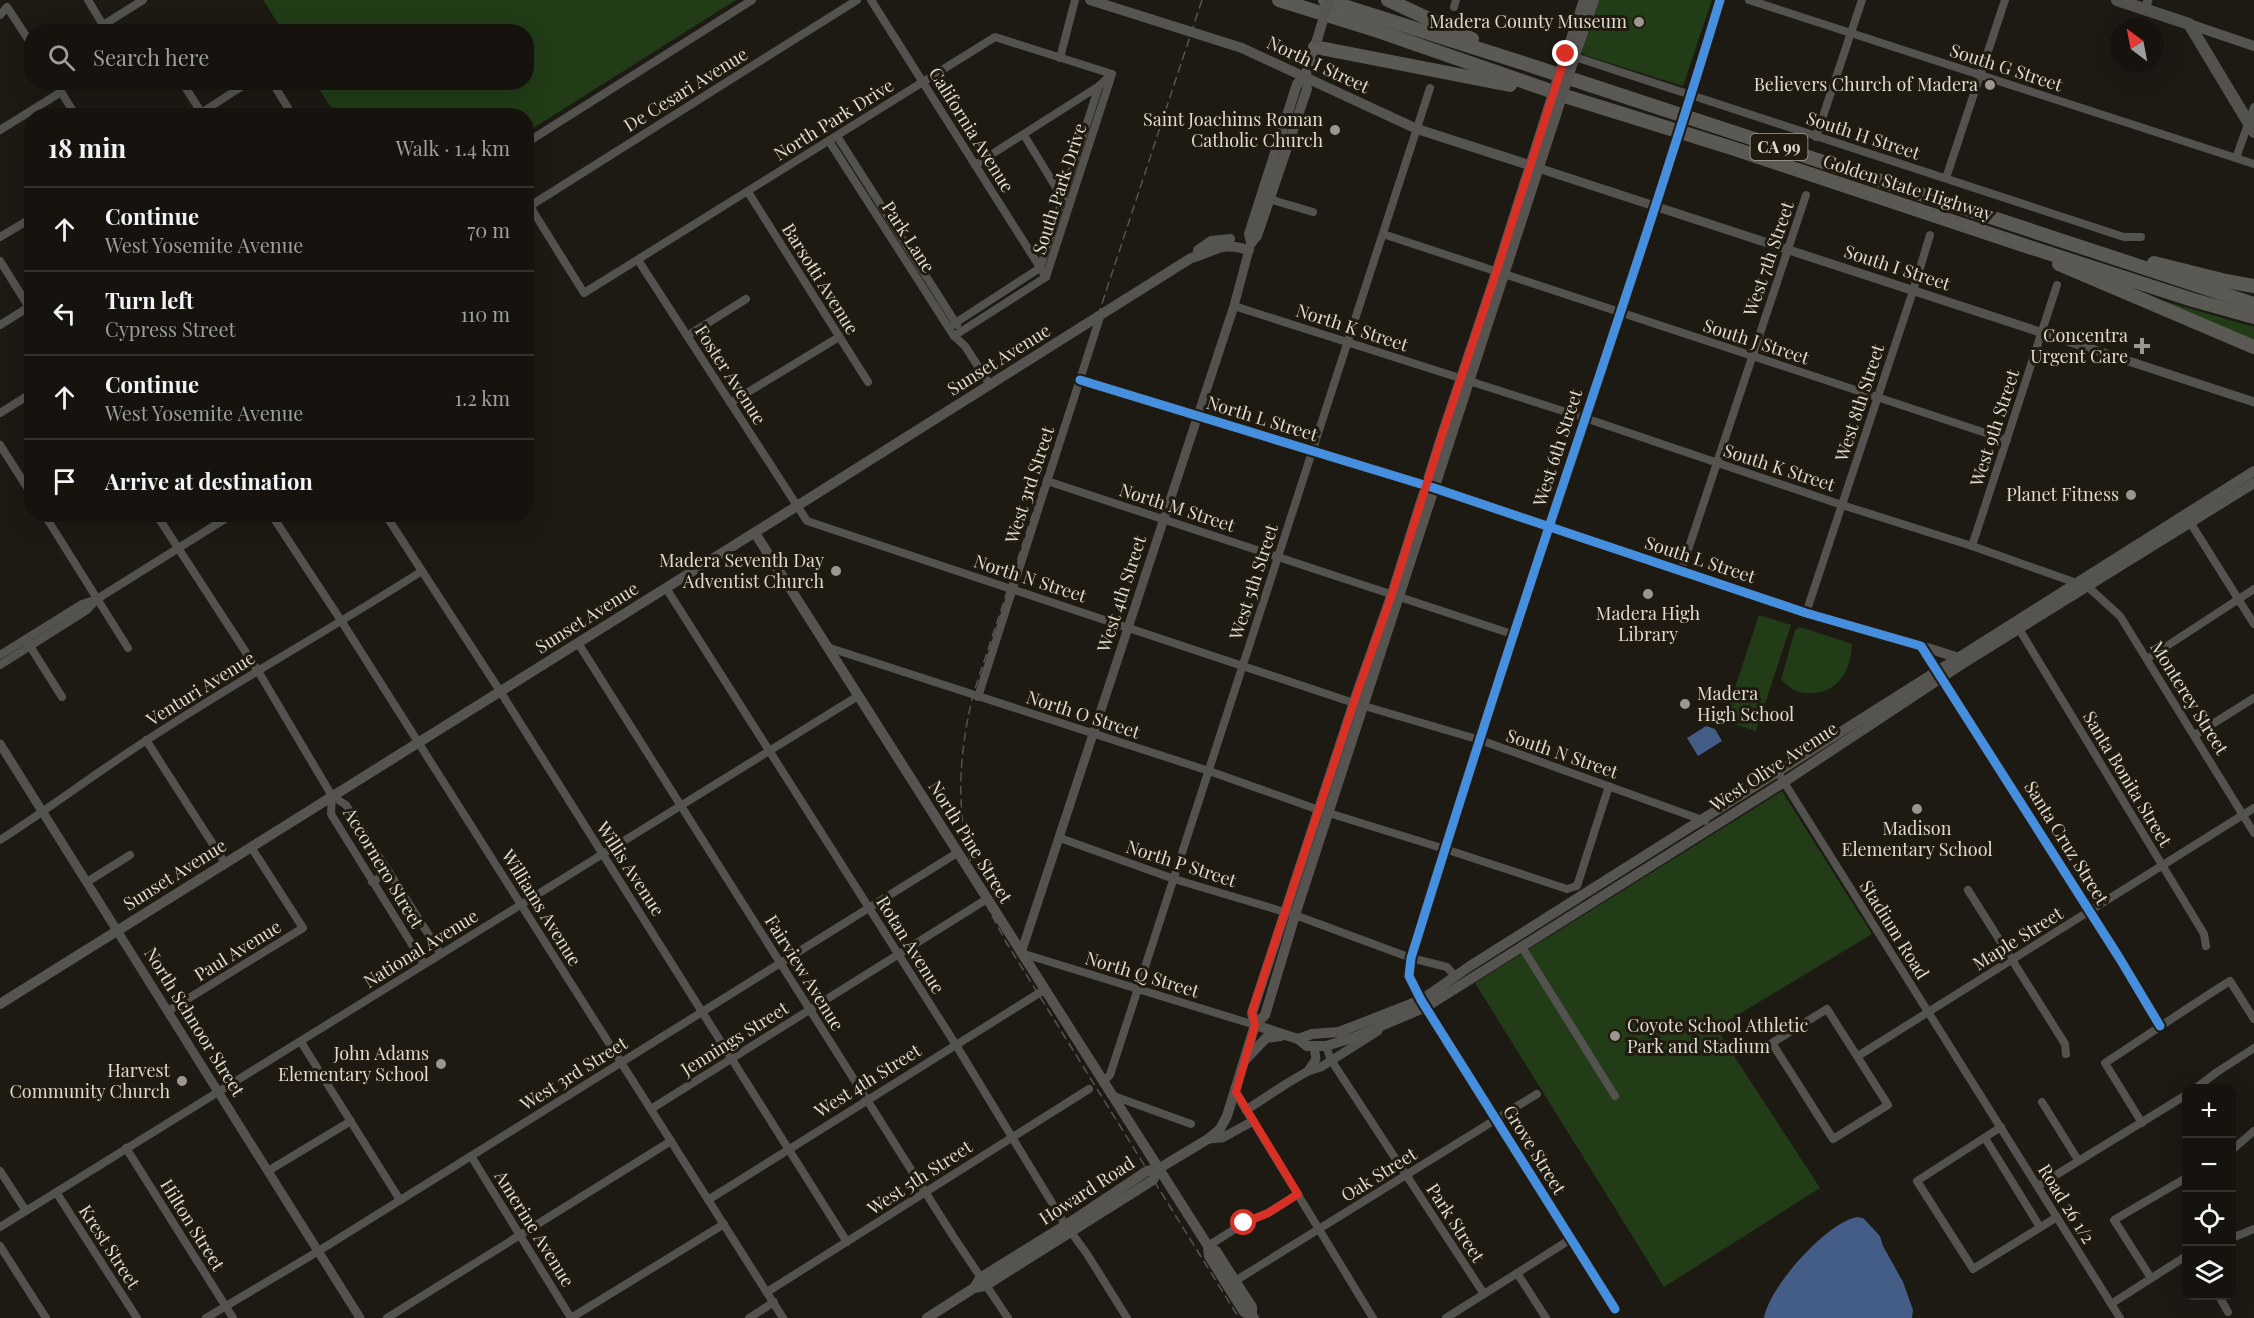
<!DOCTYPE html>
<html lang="en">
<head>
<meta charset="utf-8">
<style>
  :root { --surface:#16130e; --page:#1f1c17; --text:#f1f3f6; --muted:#9e9e9e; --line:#35322e }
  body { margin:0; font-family:"Playfair Display",serif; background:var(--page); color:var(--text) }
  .controls { position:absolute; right:18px; bottom:18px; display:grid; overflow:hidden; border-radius:12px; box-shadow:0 6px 24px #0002 }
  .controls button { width:54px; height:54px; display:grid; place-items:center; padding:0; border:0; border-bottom:2px solid var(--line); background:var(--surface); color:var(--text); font:30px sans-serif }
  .compass { position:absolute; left:2110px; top:18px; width:54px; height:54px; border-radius:50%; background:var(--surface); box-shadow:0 6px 24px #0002; rotate:328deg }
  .stop { position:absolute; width:18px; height:18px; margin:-14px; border:4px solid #d93025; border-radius:50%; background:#fff }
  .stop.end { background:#d93025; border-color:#fff; box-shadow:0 2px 6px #0008 }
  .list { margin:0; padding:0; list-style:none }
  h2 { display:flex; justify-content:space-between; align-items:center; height:78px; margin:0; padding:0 24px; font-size:26px }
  h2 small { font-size:20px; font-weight:400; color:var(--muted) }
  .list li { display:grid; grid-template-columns:39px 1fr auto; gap:18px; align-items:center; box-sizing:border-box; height:84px; padding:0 24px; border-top:2px solid var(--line) }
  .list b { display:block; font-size:22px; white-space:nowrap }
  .list p { margin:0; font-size:20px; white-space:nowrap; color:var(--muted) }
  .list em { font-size:20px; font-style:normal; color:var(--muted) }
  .icon { flex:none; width:33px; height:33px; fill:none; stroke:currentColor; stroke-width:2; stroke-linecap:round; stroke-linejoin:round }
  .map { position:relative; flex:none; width:2254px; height:1318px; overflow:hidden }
  .search { position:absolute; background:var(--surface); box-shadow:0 6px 24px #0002; left:24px; top:24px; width:510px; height:66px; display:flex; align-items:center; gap:15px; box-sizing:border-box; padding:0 21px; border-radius:24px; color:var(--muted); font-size:22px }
  .panel { position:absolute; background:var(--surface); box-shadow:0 6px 24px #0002; left:24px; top:108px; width:510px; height:414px; border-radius:24px }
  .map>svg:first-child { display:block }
  .green { fill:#213c17 }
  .water { fill:#445d87 }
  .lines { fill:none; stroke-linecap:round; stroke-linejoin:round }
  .minor { stroke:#53524f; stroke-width:8 }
  .tertiary { stroke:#53524f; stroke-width:9 }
  .secondary { stroke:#565451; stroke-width:10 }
  .primary { stroke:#54524e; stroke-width:12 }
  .motorway { stroke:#5b5954; stroke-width:14 }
  .rail { stroke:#55544f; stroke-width:1.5; stroke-dasharray:9 4.5; stroke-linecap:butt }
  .minor-bridge { stroke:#53524f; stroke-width:8 }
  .secondary-bridge { stroke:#565451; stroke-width:10 }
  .cycleway-casing { stroke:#211a0f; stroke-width:13 }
  .cycleway { stroke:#468fdf; stroke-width:9 }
  .route { stroke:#d93025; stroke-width:8 }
  .poi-dot { fill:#9b9790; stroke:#211a0f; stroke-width:2 }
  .labels { text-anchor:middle; stroke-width:6; stroke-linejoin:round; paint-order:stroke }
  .shield { fill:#211a0f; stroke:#a6a198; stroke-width:1.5 }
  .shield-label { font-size:16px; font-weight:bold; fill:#dfdbd3 }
  .poi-label { font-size:18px; fill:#dfdbd3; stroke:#211a0f; text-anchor:end }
  .street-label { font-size:18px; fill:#dfdbd3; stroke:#211a0f }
</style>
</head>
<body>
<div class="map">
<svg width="2254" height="1318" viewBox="0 0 2254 1318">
  <rect width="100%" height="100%" fill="#1d1913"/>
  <g class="green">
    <path d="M263 0H736L527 132 526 116 336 115 315 83 526 82V32L283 31Z"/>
    <path d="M1599 0H1712L1683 86 1584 55 1582 52Z"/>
    <path d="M2164 301 2254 327V344L2162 306Z"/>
    <path d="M1759 615 1791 625 1756 731 1724 721Z"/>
    <path d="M1800 627 1852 644C1851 669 1839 693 1811 693 1806 693 1801 693 1797 691 1791 689 1786 684 1781 680L1795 630Z"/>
    <path d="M1782 791 1872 934 1716 1028 1820 1188 1664 1287 1475 983Z"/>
  </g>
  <g class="water">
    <path d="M1706 726 1715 729 1722 741 1698 756 1687 738Z"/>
    <path d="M1857 1217 1863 1218 1880 1236 1883 1246 1903 1282 1913 1310 1912 1318H1764C1769 1287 1826 1223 1857 1217Z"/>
  </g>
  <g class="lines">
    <g class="minor">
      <path d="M88 0 103 25"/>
      <path d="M871 0 1046 277"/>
      <path d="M1749 0 2254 164"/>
      <path d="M1454 7 1456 0"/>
      <path d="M0 15 7 7 32 45"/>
      <path d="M238 28 241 32"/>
      <path d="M92 32 143 0"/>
      <path d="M1575 57 2124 237H2141"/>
      <path d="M1060 58 1075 0"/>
      <path d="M55 82 76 116"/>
      <path d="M182 82 201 112"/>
      <path d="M272 82 293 116"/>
      <path d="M1691 98 1720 0"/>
      <path d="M105 116 110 113"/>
      <path d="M196 116 249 82"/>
      <path d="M0 130 61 92"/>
      <path d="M1024 135 1063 199"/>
      <path d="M837 136 957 325"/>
      <path d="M1816 137 1862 0"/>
      <path d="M829 141 954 336 965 346 990 385"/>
      <path d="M526 143 752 0"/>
      <path d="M2236 158 2254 107"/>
      <path d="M975 165 1099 86 1111 75"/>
      <path d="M1946 178 2005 0"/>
      <path d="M748 192 868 382"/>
      <path d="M1269 199 1313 212"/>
      <path d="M526 200 584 293 995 37 1112 74"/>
      <path d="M530 206 857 0"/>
      <path d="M1383 234 2007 440"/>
      <path d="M0 237 32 218"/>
      <path d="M638 260 807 521 1354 703 1480 740 1705 821"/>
      <path d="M0 261 32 312"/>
      <path d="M1234 306 1585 418 1842 505 1972 546 2088 587 2120 616 2254 833"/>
      <path d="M0 325 29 307"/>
      <path d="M949 327 1040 268 1099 86"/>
      <path d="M687 336 746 299"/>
      <path d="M954 336 1046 277 1112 74"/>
      <path d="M1080 380 1434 488 1806 613 1921 646 2120 959 2160 1026"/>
      <path d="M730 403 839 337"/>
      <path d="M0 413 32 393"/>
      <path d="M0 445 32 495"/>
      <path d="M1047 481 1515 635"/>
      <path d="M44 514 128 648"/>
      <path d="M156 514 258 671 332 796 346 805 441 954"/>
      <path d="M271 514 342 622 783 1318"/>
      <path d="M385 514 500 691 847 1242"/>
      <path d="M2188 519 2254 624"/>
      <path d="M1972 546 2057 285"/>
      <path d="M1681 571 1806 195"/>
      <path d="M666 588 956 1045 1063 1221 1087 1254 1127 1318"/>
      <path d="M1806 613 1913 291 1930 235"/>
      <path d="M2019 629 2204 934 2206 946"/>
      <path d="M28 643 62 697"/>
      <path d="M578 643 953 1236 1008 1318"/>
      <path d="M827 647 1209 771 1319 810 1445 849 1567 889 1577 886 1609 786"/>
      <path d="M0 655 82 604 97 599 233 514"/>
      <path d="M2147 659 2254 589"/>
      <path d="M0 665 87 610 96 600"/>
      <path d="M978 697 1100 317"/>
      <path d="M2195 735 2254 698"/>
      <path d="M146 740 225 863"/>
      <path d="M1777 771 2120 1318"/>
      <path d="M332 796 331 814 424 964"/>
      <path d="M1060 838 1174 879 1295 915 1411 958 1447 967 1455 976"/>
      <path d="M0 840C50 808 97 772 147 740 237 681 331 629 422 571"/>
      <path d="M87 882 130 855"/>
      <path d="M372 882 389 872"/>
      <path d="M1968 890 2065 1044 2066 1054"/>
      <path d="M1522 947 1615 1096"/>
      <path d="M1021 953 1255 1025"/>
      <path d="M1827 1009 1888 1105 1833 1139 1772 1043Z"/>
      <path d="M168 1011 303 928 251 847"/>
      <path d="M301 1042 400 1200"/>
      <path d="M1326 1046 1331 1060 1484 1294"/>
      <path d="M1858 1056 2254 808"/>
      <path d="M1103 1082 1110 1075 1121 1041 1430 88"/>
      <path d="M2196 1088 2217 1072 2254 1048"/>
      <path d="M1111 1095 1191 1124"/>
      <path d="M2042 1102 2078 1160"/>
      <path d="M651 1109 987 899"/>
      <path d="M1253 1121 1373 1318"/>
      <path d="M2142 1123 2105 1063C2147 1036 2188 1007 2230 981L2254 1019"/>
      <path d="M2001 1127 1917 1181 1973 1269 2057 1217"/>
      <path d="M1985 1138 2040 1227"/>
      <path d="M126 1148 233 1318"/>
      <path d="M2232 1150 2254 1131"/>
      <path d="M471 1156 571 1318"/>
      <path d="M0 1171 26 1211"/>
      <path d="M268 1171 351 1121"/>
      <path d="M2038 1186 2186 1095"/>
      <path d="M56 1192 137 1318"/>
      <path d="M708 1200 1044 990"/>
      <path d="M0 1227 858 696"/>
      <path d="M2232 1238 2254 1229"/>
      <path d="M0 1246 46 1318"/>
      <path d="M1208 1246 1246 1222 1268 1213 1298 1194"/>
      <path d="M1517 1273 1546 1318"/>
      <path d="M2151 1278 2114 1220 2186 1178"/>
      <path d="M1235 1281 1537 1094"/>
      <path d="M767 1292 1089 1089"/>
      <path d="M2219 1296 2228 1312"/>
      <path d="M2111 1304 2186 1256"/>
      <path d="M1615 1309 1421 1000 1409 976 1411 958 1549 528 1675 148"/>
      <path d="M206 1318 317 1252 957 853"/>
      <path d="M387 1318 671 1141"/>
      <path d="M571 1318 724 1224"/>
      <path d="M749 1318 774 1302"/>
      <path d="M1446 1318 1571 1239"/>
    </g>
    <g class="tertiary">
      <path d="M2145 9 2148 0"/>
      <path d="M1532 166 2254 402"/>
      <path d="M0 744 360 1318"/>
      <path d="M1021 953 1234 306 1250 246"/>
      <path d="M1308 1071 1316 1059 1314 1046"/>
      <path d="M1246 1110 1286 1084 1308 1071 1321 1067 1378 1031"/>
      <path d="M1208 1139 1222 1138 1253 1121 1236 1093"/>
    </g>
    <g class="secondary">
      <path d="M1090 0 1242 48 1417 129 1529 165"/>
      <path d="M2189 24 2254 46"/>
      <path d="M1562 65 1584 0"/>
      <path d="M1571 68 1594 0"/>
      <path d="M1251 243 1257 236 1307 89 1305 76 1317 40"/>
      <path d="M1251 243 1249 234 1297 84 1305 76"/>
      <path d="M1198 250 1211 241 1230 239"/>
      <path d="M755 533 1208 1246 1209 1256 1244 1312 1254 1318"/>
      <path d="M1921 646 1956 657"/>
      <path d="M0 1004 797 506 1191 258C1217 251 1220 241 1249 250"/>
      <path d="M1255 1025 1298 1039 1307 1046H1326L1355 1037 1426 1007 1784 782 1959 666 2254 483"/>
      <path d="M1255 1025 1252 1013 1357 693 1392 594 1442 435 1496 273 1548 109"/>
      <path d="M1298 1039 1312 1034 1339 1032 1421 1000 1470 966 2254 471"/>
      <path d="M1246 1059 1266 1038 1281 1036"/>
      <path d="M1208 1246 1216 1251 1252 1307V1315"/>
      <path d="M974 1288 980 1278 1072 1221 1147 1171 1158 1169 1208 1139 1220 1129 1227 1116 1255 1025 1265 1015 1295 915 1557 112"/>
      <path d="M927 1318 974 1288 985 1286 1153 1180 1158 1169"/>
    </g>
    <path class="primary" d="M2117 0 2189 24 2254 132"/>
    <g class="motorway">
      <path d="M1279 0 1372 29 1568 97 1732 148 2026 246 2193 300 2254 317"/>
      <path d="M1325 0 1523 63 2254 304"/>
      <path d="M1388 0 1472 39"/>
      <path d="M1315 47 1510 85"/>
      <path d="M2154 263 2226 281 2254 286"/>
      <path d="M2059 264 2254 347"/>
    </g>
    <path class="rail" d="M1202 0 973 695C956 766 954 833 985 901 991 915 999 928 1006 942L1239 1318"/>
    <path class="minor-bridge" d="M1675 148 1689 102"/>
    <g class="secondary-bridge">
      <path d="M1317 40 1329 0"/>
      <path d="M1548 109 1562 65"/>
      <path d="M1557 112 1571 68"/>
    </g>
    <defs>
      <g id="cycleway">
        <path d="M1080 380 1434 488 1806 613 1921 646 2120 959 2160 1026"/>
        <path d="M1615 1309 1421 1000 1409 976 1411 958C1456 813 1502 668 1550 524 1608 350 1667 176 1720 0"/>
      </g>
    </defs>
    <use href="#cycleway" class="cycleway-casing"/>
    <use href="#cycleway" class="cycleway"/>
  </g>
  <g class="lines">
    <path class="route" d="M1244 1223 1268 1213 1298 1194 1236 1092 1255 1025 1252 1012 1357 693 1392 594 1442 435 1496 273 1566 54"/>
  </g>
  <g class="poi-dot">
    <circle cx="1639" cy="22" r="6"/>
    <circle cx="1990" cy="85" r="6"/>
    <circle cx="1335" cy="130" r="6"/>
    <path d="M2139 337h6v6h6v6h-6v6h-6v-6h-6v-6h6z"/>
    <circle cx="2131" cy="495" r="6"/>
    <circle cx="836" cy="571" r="6"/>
    <circle cx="1648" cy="594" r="6"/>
    <circle cx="1685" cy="704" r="6"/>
    <circle cx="1917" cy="809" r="6"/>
    <circle cx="1615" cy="1036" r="6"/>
    <circle cx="441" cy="1064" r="6"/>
    <circle cx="182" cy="1081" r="6"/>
  </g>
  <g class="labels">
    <rect class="shield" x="1750.5" y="134" width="57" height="26" rx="4.5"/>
    <g class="shield-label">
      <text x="1779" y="153">CA 99</text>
    </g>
    <g class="poi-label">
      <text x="1627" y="28">Madera County Museum</text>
      <text x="1978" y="91">Believers Church of Madera</text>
      <text x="1323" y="126">Saint Joachims Roman<tspan x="1323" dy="21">Catholic Church</tspan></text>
      <text x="2128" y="342">Concentra<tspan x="2128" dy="21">Urgent Care</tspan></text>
      <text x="2119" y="501">Planet Fitness</text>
      <text x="824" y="567">Madera Seventh Day<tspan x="824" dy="21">Adventist Church</tspan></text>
      <text x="1648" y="620" text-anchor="middle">Madera High<tspan x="1648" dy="21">Library</tspan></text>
      <text x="1697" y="700" text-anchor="start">Madera<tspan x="1697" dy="21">High School</tspan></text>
      <text x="1917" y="835" text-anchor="middle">Madison<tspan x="1917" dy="21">Elementary School</tspan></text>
      <text x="1627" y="1032" text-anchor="start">Coyote School Athletic<tspan x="1627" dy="21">Park and Stadium</tspan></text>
      <text x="429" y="1060">John Adams<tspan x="429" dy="21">Elementary School</tspan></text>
      <text x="170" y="1077">Harvest<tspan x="170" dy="21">Community Church</tspan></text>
    </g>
    <g class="street-label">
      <text transform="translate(1318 65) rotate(25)" y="6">North I Street</text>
      <text transform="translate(2006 68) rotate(18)" y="6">South G Street</text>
      <text transform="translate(686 90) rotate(-32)" y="6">De Cesari Avenue</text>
      <text transform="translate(834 120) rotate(-32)" y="6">North Park Drive</text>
      <text transform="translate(971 130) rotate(58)" y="6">California Avenue</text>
      <text transform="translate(1863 136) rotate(18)" y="6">South H Street</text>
      <text transform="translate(1908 188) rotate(18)" y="6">Golden State Highway</text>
      <text transform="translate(1060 189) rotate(-72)" y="6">South Park Drive</text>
      <text transform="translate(908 237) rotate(57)" y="6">Park Lane</text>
      <text transform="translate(1769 259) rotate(-71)" y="6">West 7th Street</text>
      <text transform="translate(1897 268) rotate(18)" y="6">South I Street</text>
      <text transform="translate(820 279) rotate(58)" y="6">Barsotti Avenue</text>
      <text transform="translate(1352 328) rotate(18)" y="6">North K Street</text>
      <text transform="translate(1756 342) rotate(18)" y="6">South J Street</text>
      <text transform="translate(999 360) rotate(-32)" y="6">Sunset Avenue</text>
      <text transform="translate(730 375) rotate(57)" y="6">Foster Avenue</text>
      <text transform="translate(1860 403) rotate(-72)" y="6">West 8th Street</text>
      <text transform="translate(1262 419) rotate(17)" y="6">North L Street</text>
      <text transform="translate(1995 428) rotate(-72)" y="6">West 9th Street</text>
      <text transform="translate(1558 448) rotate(-72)" y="6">West 6th Street</text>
      <text transform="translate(1779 468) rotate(18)" y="6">South K Street</text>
      <text transform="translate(1030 485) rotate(-72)" y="6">West 3rd Street</text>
      <text transform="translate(1177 508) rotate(18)" y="6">North M Street</text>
      <text transform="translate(1700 560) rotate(18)" y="6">South L Street</text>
      <text transform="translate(1030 579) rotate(18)" y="6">North N Street</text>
      <text transform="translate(1254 582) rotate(-72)" y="6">West 5th Street</text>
      <text transform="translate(1122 594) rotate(-72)" y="6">West 4th Street</text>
      <text transform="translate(587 618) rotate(-32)" y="6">Sunset Avenue</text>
      <text transform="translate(201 689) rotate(-32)" y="6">Venturi Avenue</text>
      <text transform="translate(2189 698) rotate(58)" y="6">Monterey Street</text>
      <text transform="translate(1083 715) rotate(18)" y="6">North O Street</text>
      <text transform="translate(1562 754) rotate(19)" y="6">South N Street</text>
      <text transform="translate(1774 767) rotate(-33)" y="6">West Olive Avenue</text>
      <text transform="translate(2127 779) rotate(59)" y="6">Santa Bonita Street</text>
      <text transform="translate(970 842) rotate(58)" y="6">North Pine Street</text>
      <text transform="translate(2066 843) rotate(58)" y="6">Santa Cruz Street</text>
      <text transform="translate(1181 864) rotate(18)" y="6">North P Street</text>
      <text transform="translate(383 868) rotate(59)" y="6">Accornero Street</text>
      <text transform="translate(630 869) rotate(57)" y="6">Willis Avenue</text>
      <text transform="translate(175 875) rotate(-32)" y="6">Sunset Avenue</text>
      <text transform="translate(541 908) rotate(58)" y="6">Williams Avenue</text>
      <text transform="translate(1894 930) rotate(58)" y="6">Stadium Road</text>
      <text transform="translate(2018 939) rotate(-32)" y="6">Maple Street</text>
      <text transform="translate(910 945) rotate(58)" y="6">Rotan Avenue</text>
      <text transform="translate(421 949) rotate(-32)" y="6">National Avenue</text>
      <text transform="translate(238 951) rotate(-32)" y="6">Paul Avenue</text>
      <text transform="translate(804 973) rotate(58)" y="6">Fairview Avenue</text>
      <text transform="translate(1142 975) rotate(17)" y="6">North Q Street</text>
      <text transform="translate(194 1022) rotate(58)" y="6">North Schnoor Street</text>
      <text transform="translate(735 1039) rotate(-32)" y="6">Jennings Street</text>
      <text transform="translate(574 1074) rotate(-32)" y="6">West 3rd Street</text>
      <text transform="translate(868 1081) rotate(-32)" y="6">West 4th Street</text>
      <text transform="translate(1534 1150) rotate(58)" y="6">Grove Street</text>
      <text transform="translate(1379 1175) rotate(-32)" y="6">Oak Street</text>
      <text transform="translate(920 1178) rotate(-33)" y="6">West 5th Street</text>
      <text transform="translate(1087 1191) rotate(-33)" y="6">Howard Road</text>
      <text transform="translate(2066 1204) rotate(58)" y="6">Road 26 1/2</text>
      <text transform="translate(1455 1223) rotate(57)" y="6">Park Street</text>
      <text transform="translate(192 1225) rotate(58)" y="6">Hilton Street</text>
      <text transform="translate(534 1229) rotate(58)" y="6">Amerine Avenue</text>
      <text transform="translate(109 1247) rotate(57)" y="6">Krest Street</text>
    </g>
  </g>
</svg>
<div class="controls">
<button>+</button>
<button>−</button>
<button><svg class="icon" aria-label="locate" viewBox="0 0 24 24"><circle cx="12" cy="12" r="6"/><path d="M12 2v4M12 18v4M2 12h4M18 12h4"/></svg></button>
<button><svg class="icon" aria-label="layers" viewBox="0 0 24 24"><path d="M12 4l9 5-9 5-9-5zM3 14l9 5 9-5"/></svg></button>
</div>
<svg class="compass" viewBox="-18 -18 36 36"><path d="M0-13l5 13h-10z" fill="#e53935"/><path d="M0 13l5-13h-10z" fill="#9e9e9e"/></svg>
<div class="stop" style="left:1244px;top:1223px"></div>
<div class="stop end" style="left:1566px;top:54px"></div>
<div class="search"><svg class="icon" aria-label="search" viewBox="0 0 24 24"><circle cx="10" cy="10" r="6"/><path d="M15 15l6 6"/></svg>Search here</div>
<section class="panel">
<h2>18 min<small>Walk · 1.4 km</small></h2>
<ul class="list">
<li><svg class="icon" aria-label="ahead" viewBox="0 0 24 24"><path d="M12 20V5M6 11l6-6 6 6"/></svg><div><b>Continue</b><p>West Yosemite Avenue</p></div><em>70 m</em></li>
<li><svg class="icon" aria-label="left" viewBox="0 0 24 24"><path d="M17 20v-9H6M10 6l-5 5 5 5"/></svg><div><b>Turn left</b><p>Cypress Street</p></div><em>110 m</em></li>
<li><svg class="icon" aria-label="ahead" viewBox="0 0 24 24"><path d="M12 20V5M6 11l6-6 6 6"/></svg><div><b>Continue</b><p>West Yosemite Avenue</p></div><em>1.2 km</em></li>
<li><svg class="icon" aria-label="arrive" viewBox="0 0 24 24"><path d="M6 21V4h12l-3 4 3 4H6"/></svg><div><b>Arrive at destination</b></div></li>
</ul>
</section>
</div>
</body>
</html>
